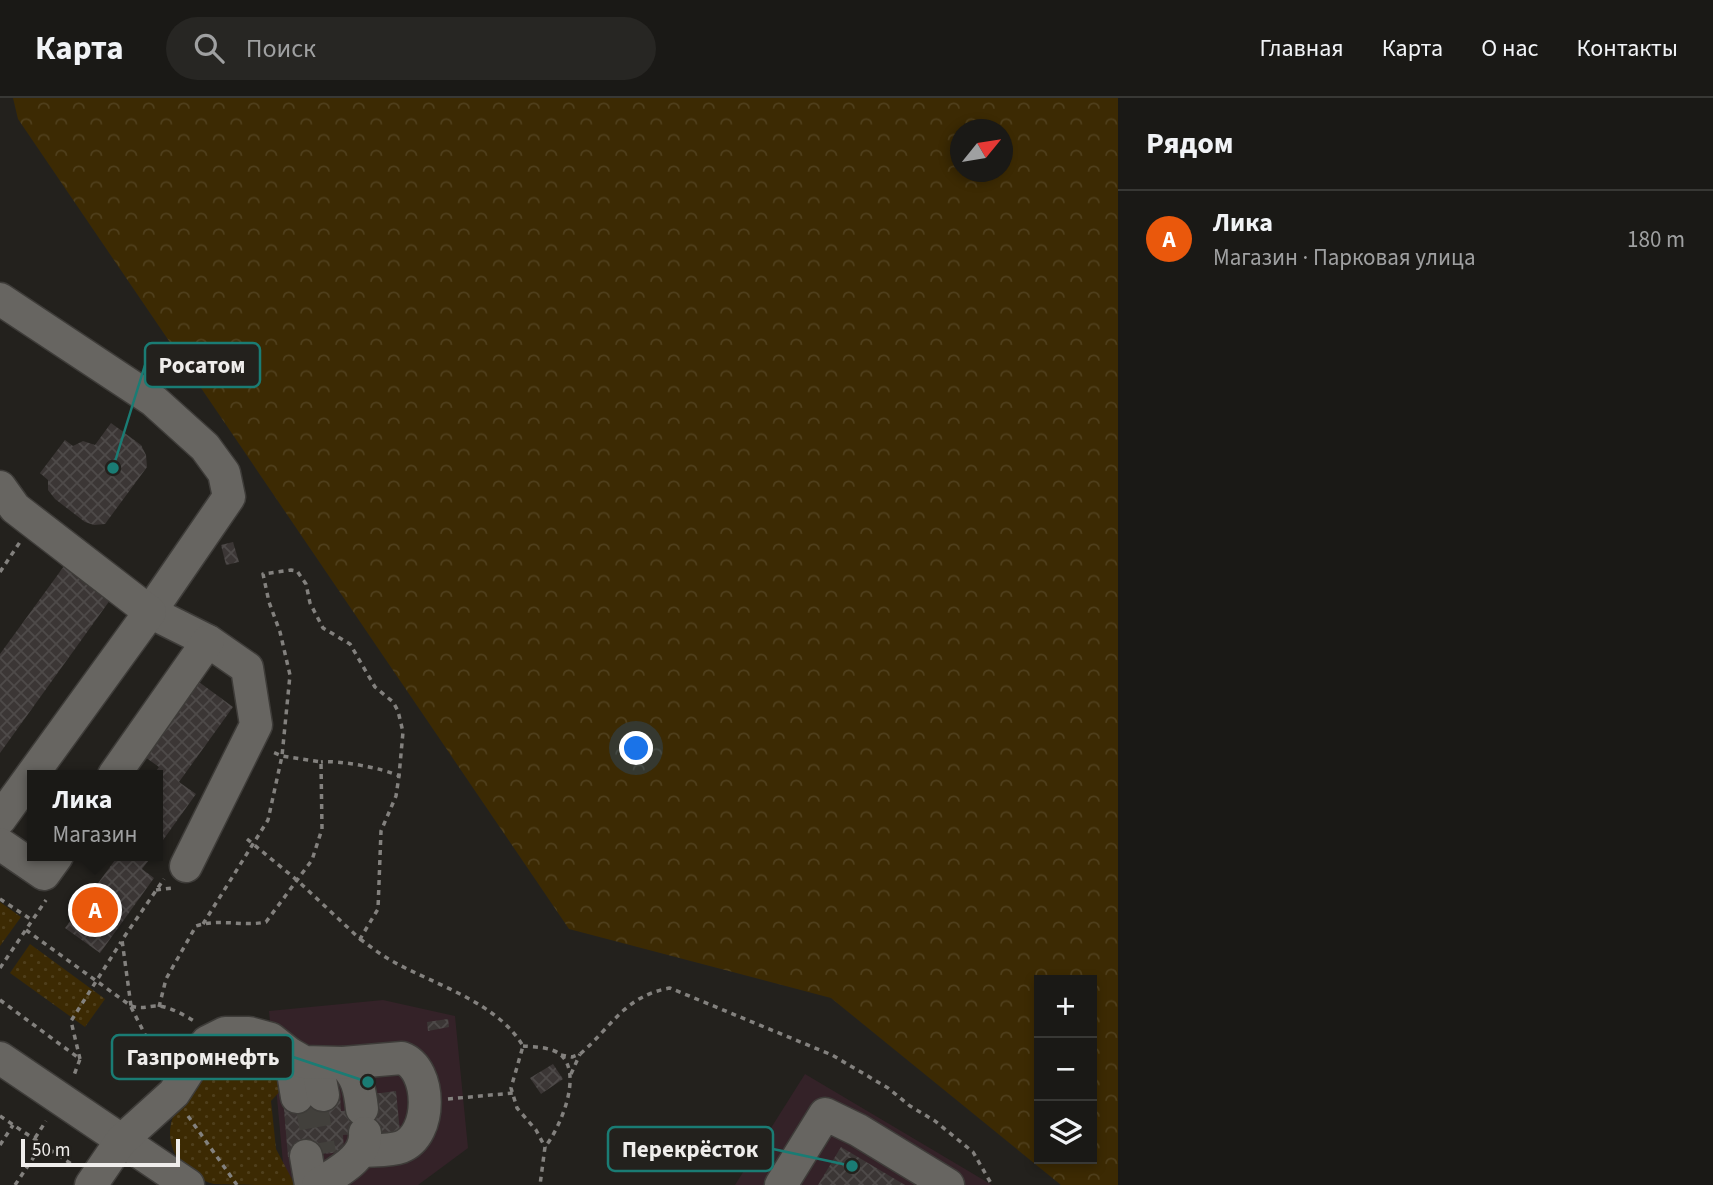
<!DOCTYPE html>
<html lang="ru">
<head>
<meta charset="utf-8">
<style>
  :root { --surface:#1a1916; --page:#272623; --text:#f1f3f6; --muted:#9fa0a1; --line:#383835; --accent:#ea580c }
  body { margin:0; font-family:"Source Sans 3",sans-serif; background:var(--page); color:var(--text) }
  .controls { position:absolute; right:21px; bottom:21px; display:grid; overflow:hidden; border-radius:0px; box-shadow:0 4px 10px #0003 }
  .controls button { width:63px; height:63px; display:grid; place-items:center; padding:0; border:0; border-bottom:2px solid var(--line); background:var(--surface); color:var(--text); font:35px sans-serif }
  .compass { position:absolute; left:950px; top:21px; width:63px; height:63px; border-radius:50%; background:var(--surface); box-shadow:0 4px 10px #0003; rotate:60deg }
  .scale { position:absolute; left:21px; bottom:18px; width:159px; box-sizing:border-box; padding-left:7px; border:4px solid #efedeb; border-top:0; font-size:19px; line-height:24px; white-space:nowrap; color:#efedeb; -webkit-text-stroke:5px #23211d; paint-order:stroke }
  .you { position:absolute; left:637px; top:651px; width:24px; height:24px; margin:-18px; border:5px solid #fff; border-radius:50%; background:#1a73e8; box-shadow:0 0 0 10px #1a73e833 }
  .badge { display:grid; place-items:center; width:46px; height:46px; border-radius:50%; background:var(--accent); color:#fff; font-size:23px; font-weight:700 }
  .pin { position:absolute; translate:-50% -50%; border:4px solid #fff; box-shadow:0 2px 7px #0006 }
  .popup { position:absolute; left:27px; top:672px; width:136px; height:91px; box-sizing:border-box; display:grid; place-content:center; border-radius:0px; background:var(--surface); filter:drop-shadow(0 2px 5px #0005); font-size:23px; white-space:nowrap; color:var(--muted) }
  .popup b { font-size:26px; color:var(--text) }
  .popup::after { content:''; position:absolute; left:50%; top:100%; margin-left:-14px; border:14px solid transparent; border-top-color:var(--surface) }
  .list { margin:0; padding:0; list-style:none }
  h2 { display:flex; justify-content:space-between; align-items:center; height:91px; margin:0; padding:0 28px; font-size:30px }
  h2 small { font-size:23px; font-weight:400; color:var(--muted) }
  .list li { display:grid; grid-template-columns:46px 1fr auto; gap:21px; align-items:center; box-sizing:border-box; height:98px; padding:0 28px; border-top:2px solid var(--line) }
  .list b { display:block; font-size:26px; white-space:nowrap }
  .list p { margin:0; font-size:23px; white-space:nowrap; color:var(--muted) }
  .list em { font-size:23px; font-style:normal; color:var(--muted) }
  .icon { flex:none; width:38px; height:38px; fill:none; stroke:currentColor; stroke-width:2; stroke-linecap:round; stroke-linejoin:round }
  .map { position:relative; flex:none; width:1118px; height:1087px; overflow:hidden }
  header { display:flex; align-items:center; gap:42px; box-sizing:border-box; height:98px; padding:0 35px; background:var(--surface); border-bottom:2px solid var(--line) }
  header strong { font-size:33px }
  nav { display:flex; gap:38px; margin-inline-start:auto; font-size:24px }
  .search { width:490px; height:63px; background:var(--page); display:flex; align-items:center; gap:18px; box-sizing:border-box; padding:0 24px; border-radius:38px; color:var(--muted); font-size:26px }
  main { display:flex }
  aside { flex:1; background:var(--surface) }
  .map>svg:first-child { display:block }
  .commercial { fill:#342228 }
  .green { fill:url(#green-dots) }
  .forest { fill:url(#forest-crowns); fill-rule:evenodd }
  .building { fill:url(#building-cross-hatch) }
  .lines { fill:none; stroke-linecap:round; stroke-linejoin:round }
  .minor-tunnel { stroke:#42403c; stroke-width:32; stroke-dasharray:32 16; stroke-linecap:butt }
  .minor-casing { stroke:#3e3c39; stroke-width:35 }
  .path { stroke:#83817e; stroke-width:3.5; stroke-dasharray:5 5; stroke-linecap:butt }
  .minor { stroke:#676561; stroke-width:32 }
  .leader { fill:none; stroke:#1a7c74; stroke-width:2.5 }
  .callout-dot { fill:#1a7c74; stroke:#23211d; stroke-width:2.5 }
  .callout { fill:#23211d; stroke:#1a7c74; stroke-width:2.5 }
  .callout-label { font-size:23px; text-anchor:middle; font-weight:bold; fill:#efedeb }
</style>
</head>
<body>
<header>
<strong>Карта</strong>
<div class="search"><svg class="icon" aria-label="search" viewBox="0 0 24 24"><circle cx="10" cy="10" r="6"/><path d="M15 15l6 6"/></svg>Поиск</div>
<nav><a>Главная</a><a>Карта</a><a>О нас</a><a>Контакты</a></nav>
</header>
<main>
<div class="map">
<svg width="1118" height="1087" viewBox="0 0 1118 1087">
  <defs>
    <pattern id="green-dots" width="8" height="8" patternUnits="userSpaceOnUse" patternTransform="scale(1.75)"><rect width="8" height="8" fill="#3c2a03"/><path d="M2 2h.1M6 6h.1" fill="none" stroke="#4f3f1c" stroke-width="1.8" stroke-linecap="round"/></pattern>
    <pattern id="forest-crowns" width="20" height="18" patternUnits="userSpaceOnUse" patternTransform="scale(1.75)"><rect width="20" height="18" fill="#3c2a03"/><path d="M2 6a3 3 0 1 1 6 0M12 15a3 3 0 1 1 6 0" fill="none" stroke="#4f3f1c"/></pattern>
    <pattern id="building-cross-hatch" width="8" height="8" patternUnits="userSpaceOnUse" patternTransform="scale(1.75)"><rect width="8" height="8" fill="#3b3635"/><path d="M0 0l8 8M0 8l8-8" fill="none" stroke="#4e4a49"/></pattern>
  </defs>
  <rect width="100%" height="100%" fill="#23211d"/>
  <g class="commercial">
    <path d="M383 902 455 918 468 1050 418 1087H285L269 913Z"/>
    <path d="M805 976 992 1087H735Z"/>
  </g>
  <g class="green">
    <path d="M0 804 21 819 0 848Z"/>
    <path d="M30 846 105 901 85 929 10 875Z"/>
    <path d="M235 943C267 956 277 953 282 991L271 1003 276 1051 295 1087C278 1087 228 1087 214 1086 186 1078 163 1052 172 1022 177 1005 206 966 217 949Z"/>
  </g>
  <path class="forest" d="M13 0H1118V1087H1061L831 900 569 831 18 21ZM960 32H1002V74H960ZM1092 882V1061H1039V882Z"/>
  <g class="building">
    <path d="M111 325 141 347 146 357 147 369 105 426 94 427 85 424 55 401 48 392V382L40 375 65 342 73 348 83 343 95 347Z"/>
    <path d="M233 444 239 464 226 467 221 447Z"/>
    <path d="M67 464 113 498 0 655V556Z"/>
    <path d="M199 584 233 609 179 684 196 696 158 749V677H153L159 669 145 659Z"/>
    <path d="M118 758H152L142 771 154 780 100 855 65 830Z"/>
    <path d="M448 921 449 929 428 933 427 924Z"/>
    <path d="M553 966 563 981 541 996 530 980Z"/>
    <path d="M396 993 400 1034 343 1037 344 1054 288 1059 283 1000 340 995 341 1013 374 1010 373 996Z"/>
    <path d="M841 1049 905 1087H818Z"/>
  </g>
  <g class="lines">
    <path class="minor-tunnel" d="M310 998 320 1056"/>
    <defs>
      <g id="minor">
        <path d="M0 201 154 303 205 349 224 375 229 399 150 514 208 543 247 570 256 627 186 768"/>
        <path d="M0 389 15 410 150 514 0 721"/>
        <path d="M114 677 208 543"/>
        <path d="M0 746 44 776 57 758"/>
        <path d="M290 956 297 999"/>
        <path d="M0 960 188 1087"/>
        <path d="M317 965 323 997"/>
        <path d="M343 965C357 977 360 992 362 1011"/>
        <path d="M306 1058 311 1087"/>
        <path d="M91 1087 121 1043 174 995 207 944 225 935H249L271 941 290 956 304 964 343 965 402 960C432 971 433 1037 401 1049 390 1053 374 1052 362 1053"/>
        <path d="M318 1087C337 1074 367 1060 365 1035"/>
        <path d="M781 1087 825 1016 858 1032 948 1087"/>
      </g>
    </defs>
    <use href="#minor" class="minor-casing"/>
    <g class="path">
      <path d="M0 474 20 444"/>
      <path d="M247 741 298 783 360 841 378 811 381 733 396 698 399 678C383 670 338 662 321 664"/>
      <path d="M156 792 172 790"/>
      <path d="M0 801 32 822"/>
      <path d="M203 826 268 722 282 658 290 577 280 534 269 504 263 476 291 472 297 473 306 486 310 505 323 530 350 546 375 589 393 604 398 613 403 634 399 678"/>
      <path d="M26 832 131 908 122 842 164 781"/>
      <path d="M360 841C371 849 381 857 392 863 435 887 497 904 523 948L511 990 517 1010 536 1032 545 1049 540 1087"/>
      <path d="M0 870 46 802"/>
      <path d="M0 902 80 961 73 980"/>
      <path d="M131 908C141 911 145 909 155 908 167 907 184 917 194 923"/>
      <path d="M131 909 161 968"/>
      <path d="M159 909 166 881 196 828C220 820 242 829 266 824L312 762 322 731 321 664 282 658 270 653"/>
      <path d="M523 948C535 949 552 949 561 957 583 977 560 1030 545 1049"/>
      <path d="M561 957 572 959 580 956C612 929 624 898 670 890L832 957 888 990 910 1008 935 1023 973 1054 992 1087"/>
      <path d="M80 961 71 923 121 844"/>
      <path d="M571 976 580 956"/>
      <path d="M448 1001 513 995"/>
      <path d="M0 1018 73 1067"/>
      <path d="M188 1018 237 1087"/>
      <path d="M35 1040 46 1023"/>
      <path d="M0 1047 13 1027"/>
      <path d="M15 1087 42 1047"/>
    </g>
    <use href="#minor" class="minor"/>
  </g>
  <path class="leader" d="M113 370L145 267M368 984L293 959M852 1068L773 1051"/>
  <g class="callout-dot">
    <circle cx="113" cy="370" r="7"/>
    <circle cx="368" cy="984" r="7"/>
    <circle cx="852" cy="1068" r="7"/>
  </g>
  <g class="callout">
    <rect x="145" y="245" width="115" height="44" rx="7"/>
    <rect x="112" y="937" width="181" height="44" rx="7"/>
    <rect x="608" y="1029" width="165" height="44" rx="7"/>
  </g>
  <g class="callout-label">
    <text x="202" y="275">Росатом</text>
    <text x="203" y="967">Газпромнефть</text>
    <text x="690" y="1059">Перекрёсток</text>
  </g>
</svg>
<div class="controls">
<button>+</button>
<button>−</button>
<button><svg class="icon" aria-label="layers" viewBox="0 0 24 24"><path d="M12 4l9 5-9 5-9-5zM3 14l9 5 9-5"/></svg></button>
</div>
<svg class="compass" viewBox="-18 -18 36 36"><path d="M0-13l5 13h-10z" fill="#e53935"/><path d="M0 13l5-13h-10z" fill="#9fa0a1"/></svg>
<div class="scale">50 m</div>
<div class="you"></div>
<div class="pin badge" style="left:95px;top:812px">A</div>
<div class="popup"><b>Лика</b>Магазин</div>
</div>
<aside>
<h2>Рядом<small></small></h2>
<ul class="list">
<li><span class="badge">A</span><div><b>Лика</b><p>Магазин · Парковая улица</p></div><em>180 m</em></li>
</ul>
</aside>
</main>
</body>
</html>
